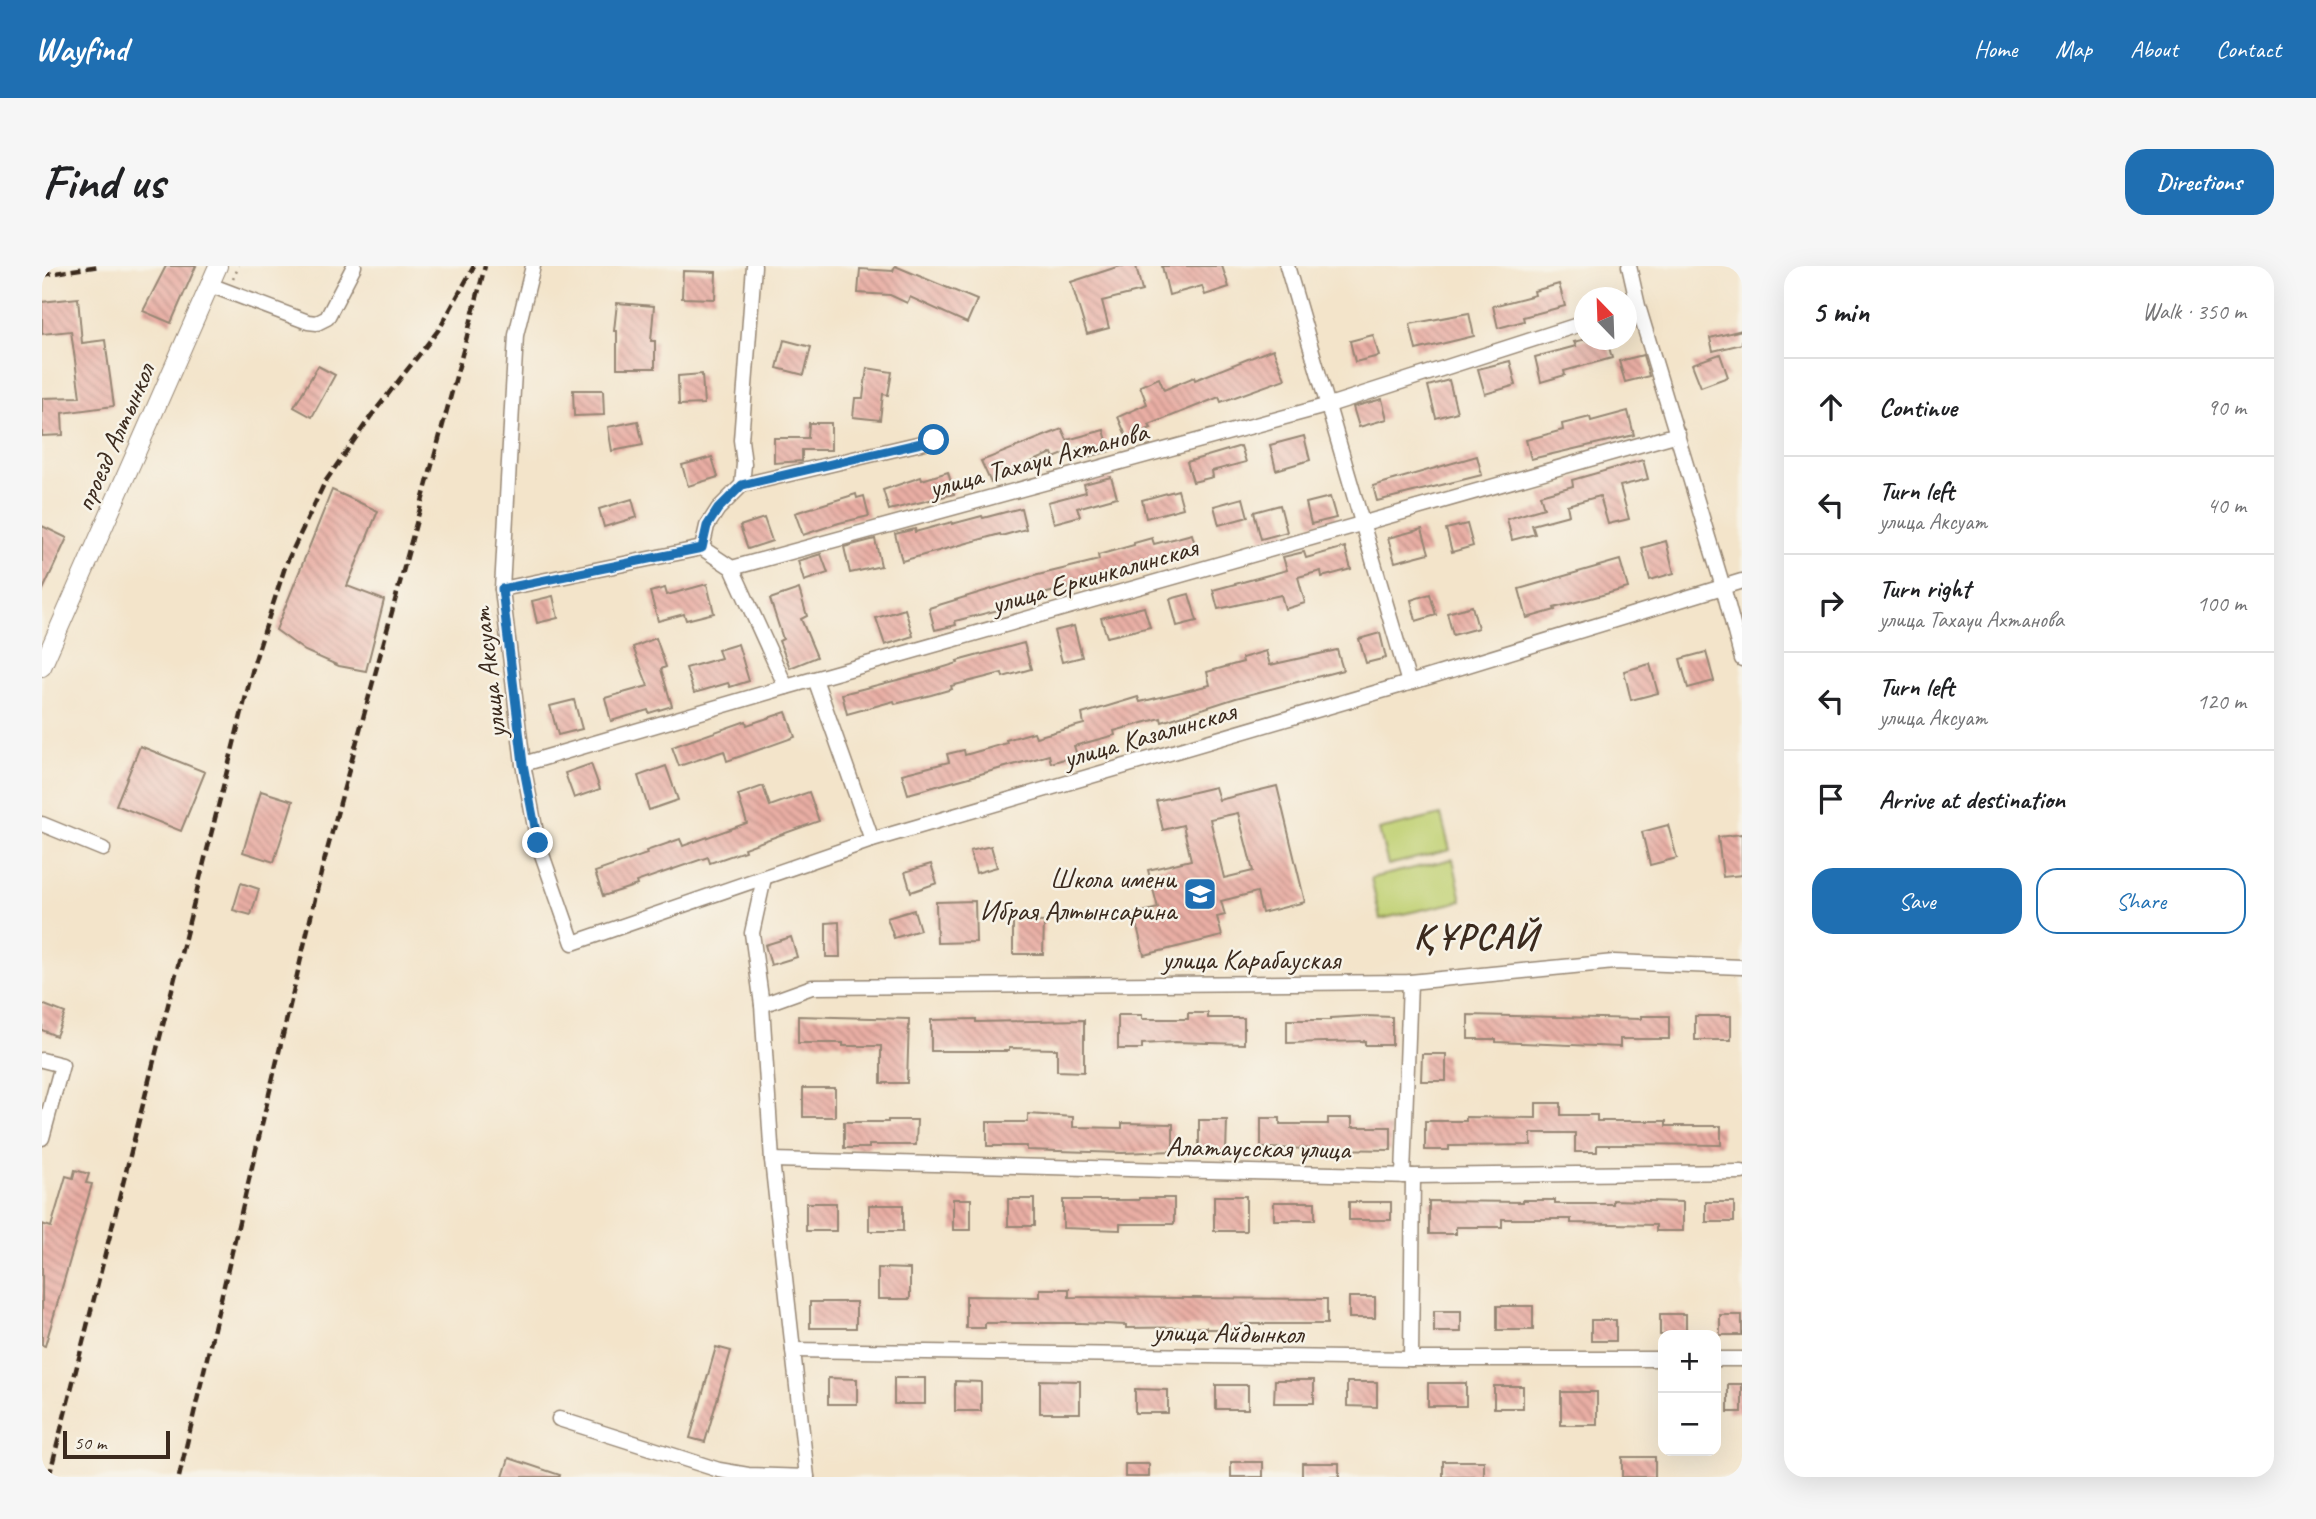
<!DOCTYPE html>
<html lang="en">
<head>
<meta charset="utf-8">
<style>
  :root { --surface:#fff; --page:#f6f6f6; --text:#202124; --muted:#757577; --line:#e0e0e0; --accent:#1f6fb2 }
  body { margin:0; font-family:Caveat,sans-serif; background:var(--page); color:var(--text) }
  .controls { position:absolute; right:21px; bottom:21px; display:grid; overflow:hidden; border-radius:14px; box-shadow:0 7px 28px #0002 }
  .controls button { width:63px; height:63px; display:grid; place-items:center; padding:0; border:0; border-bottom:2px solid var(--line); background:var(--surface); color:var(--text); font:35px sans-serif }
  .compass { position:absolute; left:1532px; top:21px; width:63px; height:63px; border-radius:50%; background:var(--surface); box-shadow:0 7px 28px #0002; rotate:337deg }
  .scale { position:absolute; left:21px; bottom:18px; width:107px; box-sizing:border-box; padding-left:7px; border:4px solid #3b2a1e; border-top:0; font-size:19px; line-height:24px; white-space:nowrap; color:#3b2a1e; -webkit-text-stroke:5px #f7f3e8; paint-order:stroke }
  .stop { position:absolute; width:21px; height:21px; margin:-16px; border:5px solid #1f6fb2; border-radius:50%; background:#fff }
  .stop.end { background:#1f6fb2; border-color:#fff; box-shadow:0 2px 7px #0008 }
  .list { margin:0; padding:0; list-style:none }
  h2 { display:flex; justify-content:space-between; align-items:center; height:91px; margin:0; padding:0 28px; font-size:30px }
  h2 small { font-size:23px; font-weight:400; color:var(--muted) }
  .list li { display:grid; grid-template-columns:46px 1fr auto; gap:21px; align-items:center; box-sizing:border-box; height:98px; padding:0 28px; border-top:2px solid var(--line) }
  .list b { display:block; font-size:26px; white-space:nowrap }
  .list p { margin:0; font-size:23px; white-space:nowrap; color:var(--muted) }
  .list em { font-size:23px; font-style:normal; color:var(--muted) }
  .actions { display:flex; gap:14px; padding:21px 28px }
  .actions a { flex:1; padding:16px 0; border:2px solid var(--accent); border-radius:21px; text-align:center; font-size:24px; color:var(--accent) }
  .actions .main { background:var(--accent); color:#fff }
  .icon { flex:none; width:38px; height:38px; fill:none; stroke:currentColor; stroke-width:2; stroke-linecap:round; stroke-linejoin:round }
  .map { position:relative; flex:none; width:1700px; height:1211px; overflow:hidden; border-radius:21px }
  header { display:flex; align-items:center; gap:42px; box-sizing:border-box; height:98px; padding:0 35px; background:var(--accent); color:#fff }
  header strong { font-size:33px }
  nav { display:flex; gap:38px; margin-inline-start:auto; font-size:24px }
  .intro { display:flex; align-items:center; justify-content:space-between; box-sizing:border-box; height:168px; padding:0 42px }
  h1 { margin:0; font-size:49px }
  .button { padding:18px 32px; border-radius:21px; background:var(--accent); color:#fff; font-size:24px; font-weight:700 }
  main { display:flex; gap:42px; padding:0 42px }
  aside { flex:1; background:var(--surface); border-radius:21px; box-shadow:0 7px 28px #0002 }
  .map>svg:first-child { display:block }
  .park { fill:#c1d174; stroke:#7e7e49; stroke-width:2 }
  .building { fill:url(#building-back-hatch); fill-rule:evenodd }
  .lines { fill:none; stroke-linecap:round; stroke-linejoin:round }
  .minor-casing { stroke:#978774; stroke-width:17 }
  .major-casing { stroke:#978774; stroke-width:20 }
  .path { stroke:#978774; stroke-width:2.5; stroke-dasharray:2 5; stroke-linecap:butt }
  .minor { stroke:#fff; stroke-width:14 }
  .major { stroke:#fff; stroke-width:18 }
  .rail { stroke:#3b2a1e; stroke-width:4.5; stroke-dasharray:10 5; stroke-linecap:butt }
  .route { stroke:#1f6fb2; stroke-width:9 }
  .labels { text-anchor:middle; stroke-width:5; stroke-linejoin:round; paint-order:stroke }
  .street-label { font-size:28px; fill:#3b2a1e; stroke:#f7f3e8 }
  .poi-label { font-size:28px; fill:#3b2a1e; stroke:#f7f3e8; text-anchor:end }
  .district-label { font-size:35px; font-weight:bold; letter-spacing:2px; fill:#3b2a1e; stroke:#f7f3e8 }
</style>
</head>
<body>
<header>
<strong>Wayfind</strong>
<nav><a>Home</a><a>Map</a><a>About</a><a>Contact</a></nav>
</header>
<div class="intro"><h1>Find us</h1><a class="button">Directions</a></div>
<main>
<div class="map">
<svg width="1700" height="1211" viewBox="0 0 1700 1211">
  <defs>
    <pattern id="building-back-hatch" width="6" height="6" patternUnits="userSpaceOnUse" patternTransform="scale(1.75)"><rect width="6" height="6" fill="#e9aea4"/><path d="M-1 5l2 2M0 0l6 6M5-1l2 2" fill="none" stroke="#be8e85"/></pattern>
  </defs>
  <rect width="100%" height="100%" fill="#f7f3e8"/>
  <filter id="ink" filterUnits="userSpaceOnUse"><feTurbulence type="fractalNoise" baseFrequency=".0143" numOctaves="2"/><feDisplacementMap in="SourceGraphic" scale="14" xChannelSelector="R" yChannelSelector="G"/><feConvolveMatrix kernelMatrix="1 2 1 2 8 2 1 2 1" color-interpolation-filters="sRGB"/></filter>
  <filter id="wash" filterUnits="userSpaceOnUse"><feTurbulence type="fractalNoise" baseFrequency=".00686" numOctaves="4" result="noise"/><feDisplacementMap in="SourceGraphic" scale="28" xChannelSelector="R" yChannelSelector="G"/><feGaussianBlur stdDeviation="1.57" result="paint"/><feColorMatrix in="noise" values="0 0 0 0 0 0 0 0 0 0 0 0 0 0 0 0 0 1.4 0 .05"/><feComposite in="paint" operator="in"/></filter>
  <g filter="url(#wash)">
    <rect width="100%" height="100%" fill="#f3e4ca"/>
    <g class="park">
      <path d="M1399 549 1408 584 1346 599 1337 564Z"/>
      <path d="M1411 593 1420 635 1338 653 1329 612Z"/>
    </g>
    <g id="blocks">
      <g class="building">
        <path d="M124 0H154L129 57 101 45Z"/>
        <path d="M853 0 935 34 925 57 868 31 865 37 848 29 816 27 818 3 851 5Z"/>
        <path d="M1078 0H1094L1100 25 1060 35 1067 62 1045 68 1029 16Z"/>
        <path d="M1120 0H1180L1187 21 1163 29 1160 20 1127 29Z"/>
        <path d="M641 5 674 6 673 33 640 32Z"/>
        <path d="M1517 18 1523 40 1481 51 1482 55 1456 62 1451 40 1493 29 1492 25Z"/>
        <path d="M36 32 40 77 63 74 72 140 20 147 21 169 0 170V132L38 131 29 65 0 68V36Z"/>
        <path d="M575 37 612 40 609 75H613V102H575V65H572Z"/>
        <path d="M1427 47 1432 70 1374 84 1368 58Z"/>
        <path d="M1700 64V78L1671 85 1668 72Z"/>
        <path d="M1331 69 1337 90 1313 96 1308 75Z"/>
        <path d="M742 74 769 81 762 109 735 102Z"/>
        <path d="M1540 74H1565L1570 92 1522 105 1523 109 1499 116 1493 91 1534 80 1532 76Z"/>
        <path d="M1231 83 1243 113 1179 136 1177 131 1107 159 1109 162 1085 172 1076 151 1105 138 1098 120 1117 112 1122 124 1152 111 1153 114Z"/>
        <path d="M1678 88 1686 111 1659 121 1650 98Z"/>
        <path d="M1601 89 1607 110 1583 116 1577 95Z"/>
        <path d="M1468 95 1474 119 1443 128 1436 103Z"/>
        <path d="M276 100 293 109 270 151 252 141Z"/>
        <path d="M825 102 850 106 846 129 841 128 838 154 811 151 813 132H821Z"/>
        <path d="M660 108 662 138 637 139 636 110Z"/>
        <path d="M1407 114 1415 146 1394 152 1386 120Z"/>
        <path d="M531 124H561L562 149 532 150Z"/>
        <path d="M1340 133 1345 153 1317 161 1311 141Z"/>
        <path d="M1586 145 1592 169 1489 193 1484 174 1521 164 1520 158 1548 151 1549 155Z"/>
        <path d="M596 155 601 179 570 185 566 161Z"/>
        <path d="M767 157H789V184H760V195L732 197V172H766Z"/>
        <path d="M1020 163 1025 174 1062 164 1068 185 1042 192 1039 181 1012 192 1010 187 971 204 972 207 949 217 939 195Z"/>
        <path d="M1262 170 1268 194 1234 204 1228 179Z"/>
        <path d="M1199 180 1204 196 1170 205 1171 211 1151 216 1145 196Z"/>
        <path d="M1435 190 1440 209 1335 235 1331 220Z"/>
        <path d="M670 191 676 211 646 220 640 199Z"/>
        <path d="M1601 194 1606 213 1578 220 1587 253 1566 258 1558 230 1525 239 1527 249 1490 259 1493 268 1470 274 1465 253 1502 242 1498 229 1531 220 1530 214Z"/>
        <path d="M906 206 912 228 847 244 841 224 879 211 880 214Z"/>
        <path d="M1069 211 1075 231 1035 242 1038 250 1012 257 1006 236 1044 226 1042 218Z"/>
        <path d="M290 224 336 245 305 320 342 334 324 405 297 400 263 385 234 364Z"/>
        <path d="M1136 224 1141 242 1104 252 1100 234Z"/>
        <path d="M814 228 815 232 822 230 827 250 797 257 761 269 753 247Z"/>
        <path d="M1288 231 1294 252 1269 258 1264 237Z"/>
        <path d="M1201 232 1206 251 1177 259 1172 240Z"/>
        <path d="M590 233 595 251 562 261 557 243Z"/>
        <path d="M1238 239 1245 266 1219 273 1212 246Z"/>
        <path d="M979 242 984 263 959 270 958 268 860 295 853 268 873 263V266L910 256V258L940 250 941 252Z"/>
        <path d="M722 252 730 275 706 283 698 260Z"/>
        <path d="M1425 258 1431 280 1410 286 1404 263Z"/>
        <path d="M0 260 25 272 0 326Z"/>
        <path d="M1380 263 1387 287 1353 296 1346 272Z"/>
        <path d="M1150 268 1155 286 987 332 988 336 913 355 914 359 893 364 887 342 992 310 1057 294 1056 289 1092 279V277L1110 272 1112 278Z"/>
        <path d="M833 273 839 300 808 307 802 281Z"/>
        <path d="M1624 275 1632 307 1608 314 1600 282Z"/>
        <path d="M1303 281 1309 303 1280 311 1279 305 1256 311 1263 337 1243 343 1239 329 1176 343 1171 324 1245 304 1241 291 1262 286 1264 292Z"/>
        <path d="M779 288 786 307 762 315 756 295Z"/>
        <path d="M1578 294 1586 322 1512 342 1513 344 1485 352 1477 323Z"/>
        <path d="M665 318 672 347 644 354 642 348 616 355 608 326 623 322 625 329Z"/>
        <path d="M757 323 765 350 759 353 775 391 748 402 737 375 741 373 728 333Z"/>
        <path d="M1147 328 1155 355 1135 360 1128 333Z"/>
        <path d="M1388 328 1394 349 1374 355 1369 334Z"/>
        <path d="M511 330 516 352 495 357 490 335Z"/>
        <path d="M1430 340 1436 362 1411 369 1405 347Z"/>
        <path d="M1102 341 1108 361 1065 371 1059 352Z"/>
        <path d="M863 343 871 370 843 379 834 352Z"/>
        <path d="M1032 360 1040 391 1020 396 1012 365Z"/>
        <path d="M1338 367 1344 392 1324 397 1317 373Z"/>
        <path d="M614 372 624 401 619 403 630 440 607 447 606 444 569 455 563 432 606 420 591 381Z"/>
        <path d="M982 377 989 403 961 411 960 407 909 420 910 423 889 429 853 438 852 435 805 448 800 428 883 407 916 397 915 395Z"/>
        <path d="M696 378 707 415 688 421 686 417 652 427 644 402 679 392 676 384Z"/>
        <path d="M1295 384 1301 404 1194 432 1120 456 1119 452 1072 465 1073 469 1032 480 1035 489 1009 497 1007 489 866 528 860 508 907 496 905 488 922 484 923 489 965 477 964 474 992 466 994 471 1042 458 1040 448 1096 431 1098 436 1168 419 1165 406 1201 396 1200 392 1224 385 1228 399Z"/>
        <path d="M1664 386 1672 415 1646 422 1638 393Z"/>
        <path d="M1608 398 1616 427 1589 434 1582 405Z"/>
        <path d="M532 434 540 463 516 469 508 440Z"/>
        <path d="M744 446 753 471 685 495 682 485 637 500 630 481 704 455 705 459Z"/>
        <path d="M98 480 163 506 139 565 74 539Z"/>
        <path d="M549 498 558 523 532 532 523 507Z"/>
        <path d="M624 500 636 534 607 544 596 510Z"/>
        <path d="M721 520 728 540 767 526 777 555 702 582 703 585 668 597 666 591 594 616 595 619 561 630 553 606 605 588 604 585 638 573 641 580 705 557 696 529Z"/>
        <path d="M1235 520 1263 636 1220 647 1215 626 1179 635 1183 649 1175 651 1180 670 1102 689 1092 648 1116 642 1106 604 1149 594 1141 559 1121 564 1114 535 1173 521 1177 534ZM1196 547 1211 605 1182 612 1168 553Z"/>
        <path d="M219 525 251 535 232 596 201 586Z"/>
        <path d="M1626 559 1635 592 1608 599 1600 566Z"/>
        <path d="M1700 568V609L1681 611 1676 571Z"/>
        <path d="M949 580 955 601 934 607 928 585Z"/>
        <path d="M889 598 895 617 869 626 863 606Z"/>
        <path d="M199 617 217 623 209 649 191 644Z"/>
        <path d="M933 635 934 676 895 677 894 636Z"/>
        <path d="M872 644 878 664 852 672 845 652Z"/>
        <path d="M971 655 1002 656 1001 688H971Z"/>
        <path d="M797 656 798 691H784V657Z"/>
        <path d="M749 671 755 691 729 699 723 679Z"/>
        <path d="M0 738 23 747 14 770 0 764Z"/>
        <path d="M1146 747H1166V752H1202V778L1133 776 1100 778V783H1076V749H1100V753H1146Z"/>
        <path d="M1426 749 1599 753V750H1627V773H1578V781L1454 776V773H1426Z"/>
        <path d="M756 750 867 753 865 817H839V780H801V777H756Z"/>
        <path d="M1323 750 1350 751V779H1323V775L1245 777V754H1288V752Z"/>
        <rect x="1653" y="750" width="36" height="24"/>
        <path d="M934 753V756L1042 754V806L1015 805V783L967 782V785H889V754Z"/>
        <path d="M1380 788H1404V815H1379Z"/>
        <rect x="761" y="822" width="32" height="29"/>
        <path d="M1494 837H1519V849H1555V855H1624V860H1679V879L1584 878V879H1555V886H1533V867H1489V879L1407 880V884H1383V855H1424V851L1494 852Z"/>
        <path d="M986 848 1031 851V861L1080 862V857L1131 858V885L1080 887 985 884V880H945V856H986Z"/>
        <path d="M1219 852H1238V858H1286V852H1310V861H1349V884L1219 882Z"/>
        <path d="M846 854H875L874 879H827V882H802V856H846Z"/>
        <path d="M1157 854H1185L1184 886H1157Z"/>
        <path d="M33 904 47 908 44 917 50 918 3 1080 0 1079V958L9 961 24 910 31 912Z"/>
        <rect x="1172" y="930" width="32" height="35"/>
        <path d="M1097 932H1132V958H1078V964L1021 962V934H1097Z"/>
        <rect x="911" y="933" width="18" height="31"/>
        <rect x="966" y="933" width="26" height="27"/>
        <path d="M1481 934H1513V938H1571V934L1641 936V965H1614V959L1529 957V953H1460V961H1414V968H1387V935L1481 936Z"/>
        <rect x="1232" y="936" width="41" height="18"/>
        <rect x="1307" y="936" width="42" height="18"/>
        <rect x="1664" y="936" width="28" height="20"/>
        <rect x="764" y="937" width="30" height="28"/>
        <rect x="827" y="939" width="34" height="26"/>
        <path d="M836 1002 868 1003V1033H836Z"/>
        <path d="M998 1023H1027V1031L1285 1033V1058H1199V1063H1164V1061L1084 1062V1059L1038 1057H943V1062H924V1030L998 1031Z"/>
        <rect x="1307" y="1031" width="26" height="21"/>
        <rect x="768" y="1036" width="46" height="26"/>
        <rect x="1455" y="1040" width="36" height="24"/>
        <rect x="1392" y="1045" width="27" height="21"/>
        <rect x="1618" y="1048" width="26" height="21"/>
        <rect x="1678" y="1049" width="22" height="20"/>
        <rect x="1549" y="1054" width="25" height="21"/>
        <path d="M674 1081 689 1085 663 1176 648 1172Z"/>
        <path d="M786 1112 815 1113V1138H786Z"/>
        <rect x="852" y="1112" width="31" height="26"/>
        <path d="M998 1114 1038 1115V1147H998Z"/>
        <path d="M1233 1114H1272V1137H1232Z"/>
        <path d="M913 1115 939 1116V1145H913Z"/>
        <path d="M1305 1116H1335V1141L1305 1140Z"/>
        <rect x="1386" y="1117" width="38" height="23"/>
        <rect x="1686" y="1118" width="14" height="28"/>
        <rect x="1174" y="1119" width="32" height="24"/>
        <rect x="1452" y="1120" width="29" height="22"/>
        <path d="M1093 1123 1126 1124V1147H1093Z"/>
        <rect x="1519" y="1126" width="36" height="33"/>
        <rect x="1580" y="1191" width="33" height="20"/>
        <path d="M467 1192 518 1209 517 1211H461Z"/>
        <rect x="1401" y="1195" width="41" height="16"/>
        <rect x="1189" y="1196" width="32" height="15"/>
        <rect x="1260" y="1197" width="37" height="14"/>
        <rect x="1083" y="1198" width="24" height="13"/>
      </g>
    </g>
  </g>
  <g filter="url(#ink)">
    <use href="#blocks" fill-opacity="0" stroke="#978774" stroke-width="2"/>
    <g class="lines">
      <defs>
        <g id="minor">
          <path d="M491 0 474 69 460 323 481 498 496 577 531 677 830 574 1367 417 1700 315"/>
          <path d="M1245 0C1287 139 1325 278 1367 417"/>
          <path d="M1587 0 1596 40 1681 321 1700 393"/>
          <path d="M168 19 266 56 275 57 285 52 312 0"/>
          <path d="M700 219 892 174"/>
          <path d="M660 282 665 260 676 243 700 219 702 198 699 174 712 0"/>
          <path d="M690 302 744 421"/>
          <path d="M460 323 660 282 690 302 1287 139 1542 57"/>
          <path d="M773 413 830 574"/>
          <path d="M481 498 744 421 1636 168"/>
          <path d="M0 558 61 583"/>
          <path d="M722 612 710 667 720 739 730 894 765 1211"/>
          <path d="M720 739 770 721 1368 716 1572 696 1700 701"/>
          <path d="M0 794 20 799 0 872"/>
          <path d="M730 894 1371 910 1700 906"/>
          <path d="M1361 910 1368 716"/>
          <path d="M751 1084 1369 1093H1621"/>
          <path d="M1369 1093 1371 910"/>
          <path d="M1674 1093H1700"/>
          <path d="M517 1153 677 1204 706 1209 765 1211"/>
        </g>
        <path id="major" d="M0 401 176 0"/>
      </defs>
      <use href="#minor" class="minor-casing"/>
      <use href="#major" class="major-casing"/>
      <path class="path" d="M191 13 197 0"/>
      <use href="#minor" class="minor"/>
      <use href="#major" class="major"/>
      <g class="rail">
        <path d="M0 9 57 0"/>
        <path d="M7 1211 213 394 244 298 283 216 329 150 398 62 432 0"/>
        <path d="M137 1211 280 603 424 74 443 0"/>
      </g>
    </g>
  </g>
  <g class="lines" filter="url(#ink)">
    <path class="route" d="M496 577 481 498 460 323 660 282 665 260 676 243 700 219 892 174"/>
  </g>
  <defs>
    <symbol id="school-square" viewBox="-11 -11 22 22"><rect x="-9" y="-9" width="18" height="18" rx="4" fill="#1f6fb2" stroke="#f7f3e8"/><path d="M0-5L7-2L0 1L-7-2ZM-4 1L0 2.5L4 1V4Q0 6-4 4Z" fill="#fff"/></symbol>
  </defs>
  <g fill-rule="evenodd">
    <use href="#school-square" x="1139" y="609" width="38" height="38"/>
  </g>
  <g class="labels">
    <g class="street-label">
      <text transform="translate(72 171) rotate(-66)" y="10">проезд Алтынкол</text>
      <text transform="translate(996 193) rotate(-15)" y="10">улица Тахауи Ахтанова</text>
      <text transform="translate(1052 309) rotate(-16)" y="10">улица Еркинкалинская</text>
      <text transform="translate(446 407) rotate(-97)" y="10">улица Аксуат</text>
      <text transform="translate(1107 468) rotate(-16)" y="10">улица Казалинская</text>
      <text x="1209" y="703">улица Карабауская</text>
      <text transform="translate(1216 881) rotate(1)" y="10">Алатаусская улица</text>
      <text transform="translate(1186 1066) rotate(1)" y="10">улица Айдынкол</text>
    </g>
    <g class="poi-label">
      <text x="1134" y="622">Школа имени<tspan x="1134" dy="32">Ибрая Алтынсарина</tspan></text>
    </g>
    <g class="district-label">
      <text x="1434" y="682">ҚҰРСАЙ</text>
    </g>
  </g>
</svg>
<div class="controls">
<button>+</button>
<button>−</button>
</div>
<svg class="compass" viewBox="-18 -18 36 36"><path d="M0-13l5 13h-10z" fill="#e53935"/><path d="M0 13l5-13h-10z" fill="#757577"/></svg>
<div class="scale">50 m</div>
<div class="stop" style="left:892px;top:174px"></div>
<div class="stop end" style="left:496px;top:577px"></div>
</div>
<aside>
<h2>5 min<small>Walk · 350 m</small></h2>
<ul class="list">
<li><svg class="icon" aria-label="ahead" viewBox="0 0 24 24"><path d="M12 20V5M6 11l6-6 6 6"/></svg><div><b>Continue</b></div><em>90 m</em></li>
<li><svg class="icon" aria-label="left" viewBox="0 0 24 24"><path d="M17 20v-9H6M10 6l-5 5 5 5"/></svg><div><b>Turn left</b><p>улица Аксуат</p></div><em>40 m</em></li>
<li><svg class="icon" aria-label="right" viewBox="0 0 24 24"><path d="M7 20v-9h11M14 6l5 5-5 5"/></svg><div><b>Turn right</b><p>улица Тахауи Ахтанова</p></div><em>100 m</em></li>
<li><svg class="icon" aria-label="left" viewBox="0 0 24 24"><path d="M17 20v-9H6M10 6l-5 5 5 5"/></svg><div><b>Turn left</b><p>улица Аксуат</p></div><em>120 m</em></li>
<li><svg class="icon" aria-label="arrive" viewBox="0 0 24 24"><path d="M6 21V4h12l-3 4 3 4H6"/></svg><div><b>Arrive at destination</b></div></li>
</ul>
<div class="actions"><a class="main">Save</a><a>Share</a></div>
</aside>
</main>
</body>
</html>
